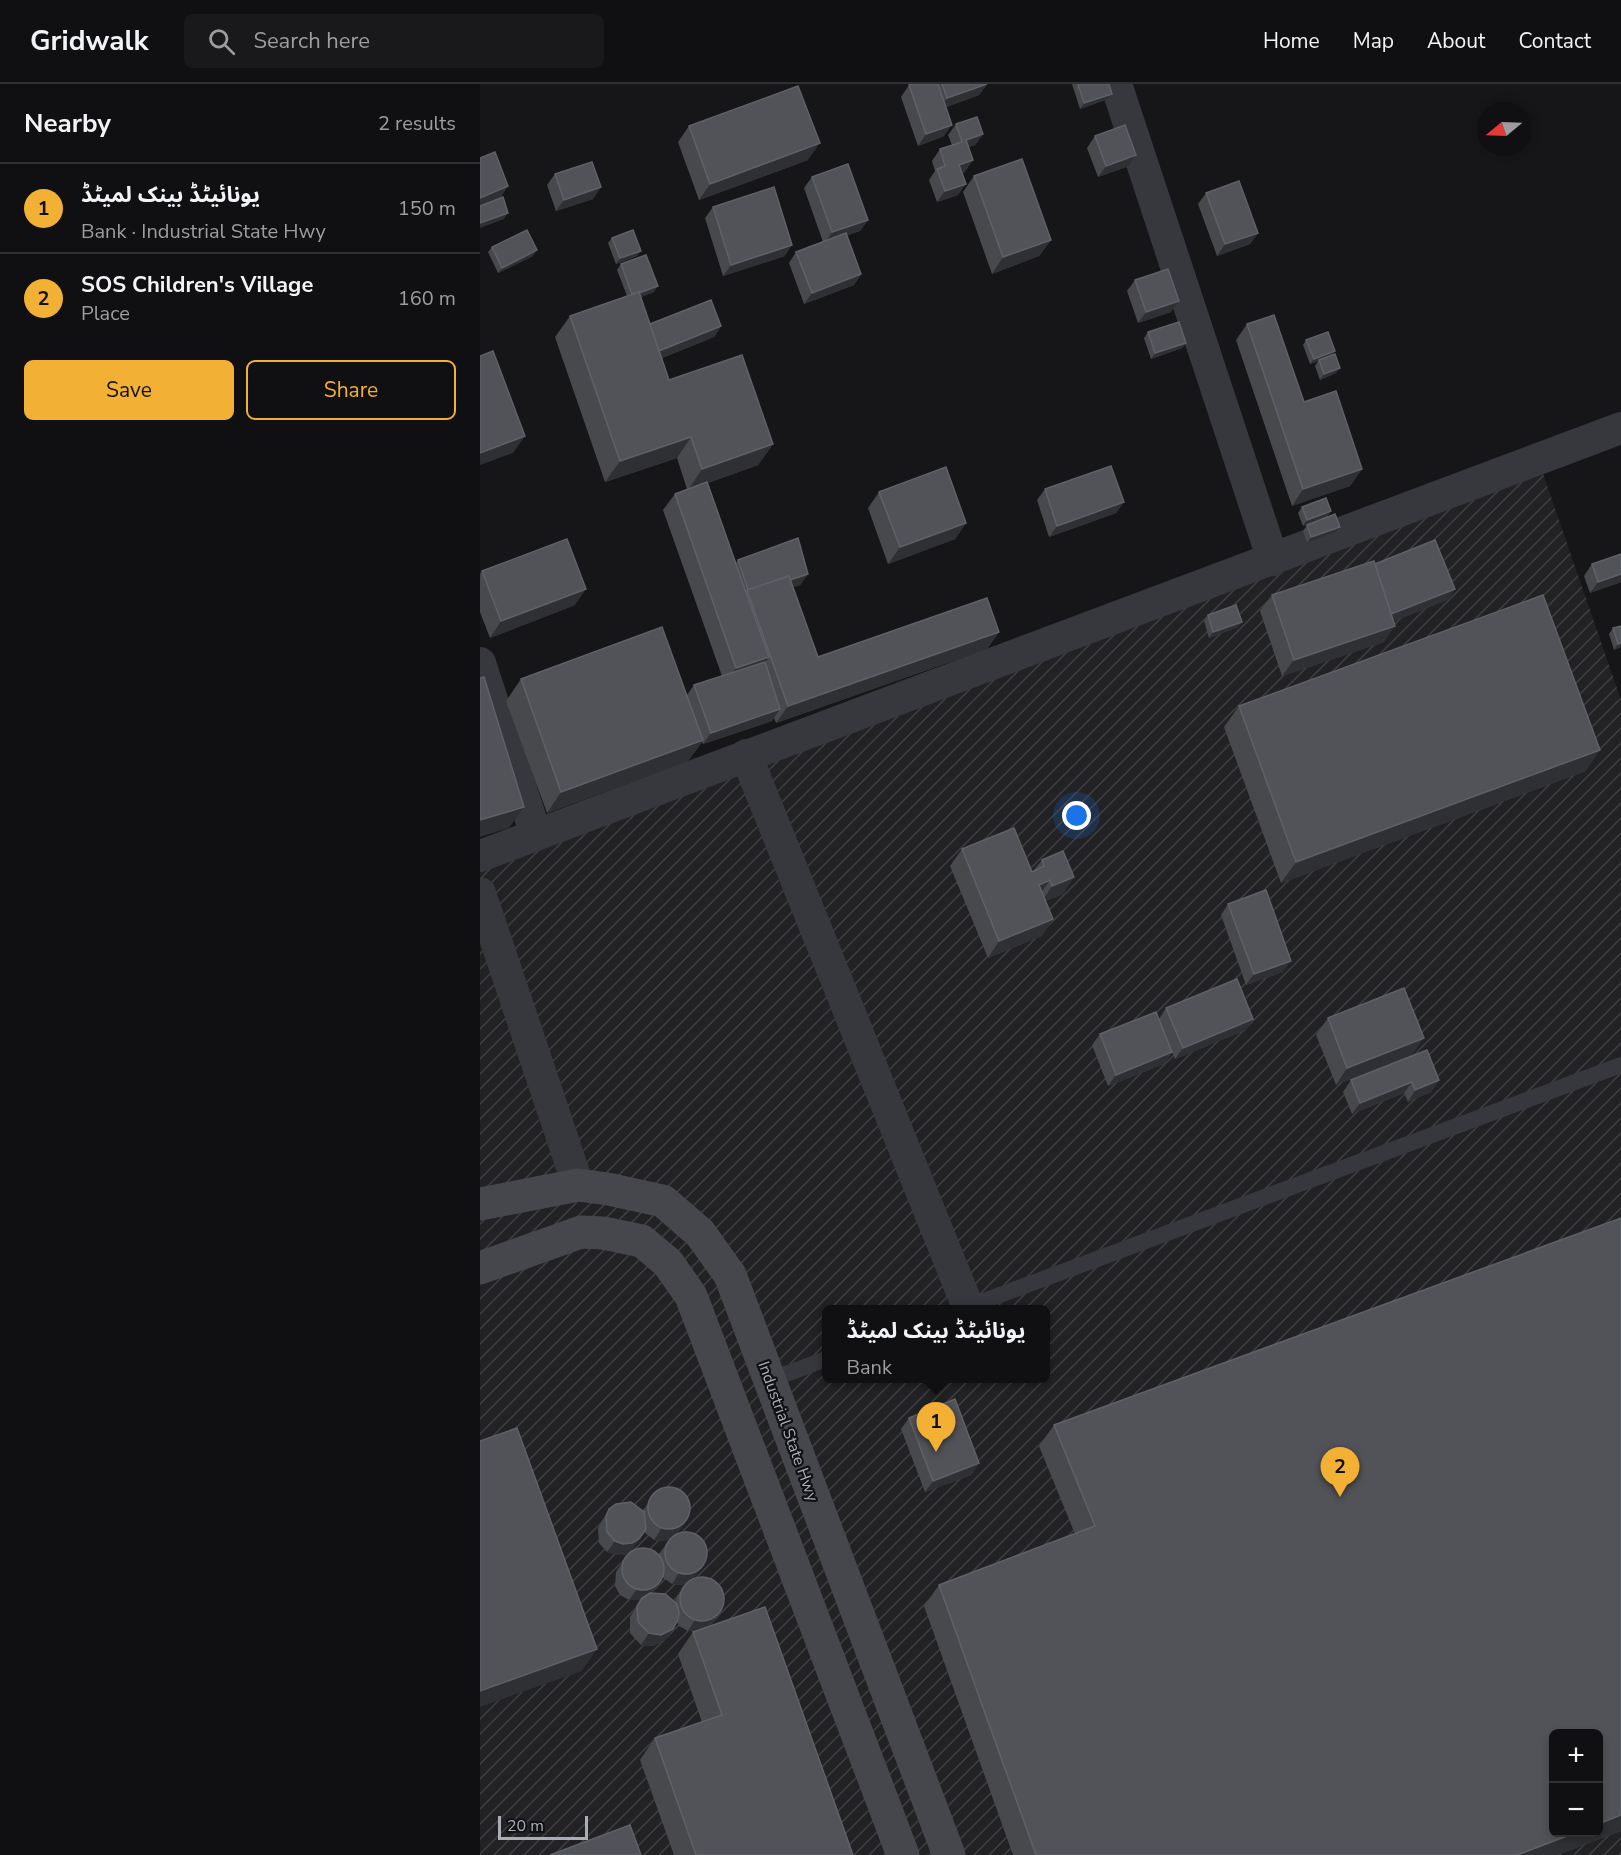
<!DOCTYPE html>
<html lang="en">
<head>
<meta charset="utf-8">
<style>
  :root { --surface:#101012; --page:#19191b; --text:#f1f3f6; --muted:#9c9d9f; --line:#303032; --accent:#f2b134 }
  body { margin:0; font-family:"Nunito Sans","Noto Sans Arabic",sans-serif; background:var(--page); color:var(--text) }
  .controls { position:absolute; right:18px; bottom:18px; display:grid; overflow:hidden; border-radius:9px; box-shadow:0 3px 9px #0003 }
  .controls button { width:54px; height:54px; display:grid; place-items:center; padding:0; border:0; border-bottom:2px solid var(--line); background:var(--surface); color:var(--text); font:30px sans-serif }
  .compass { position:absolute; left:997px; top:18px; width:54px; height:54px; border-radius:50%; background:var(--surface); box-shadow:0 3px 9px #0003; rotate:251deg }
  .scale { position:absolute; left:18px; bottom:15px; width:90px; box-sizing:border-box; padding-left:6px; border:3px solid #a8adb8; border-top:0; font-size:16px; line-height:21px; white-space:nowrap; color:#a8adb8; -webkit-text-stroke:4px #111113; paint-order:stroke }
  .you { position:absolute; left:597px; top:732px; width:21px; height:21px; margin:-15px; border:4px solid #fff; border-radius:50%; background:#1a73e8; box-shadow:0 0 0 9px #1a73e833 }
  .badge { display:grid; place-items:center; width:39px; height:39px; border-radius:50%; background:var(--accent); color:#111; font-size:20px; font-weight:700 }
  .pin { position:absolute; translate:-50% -50px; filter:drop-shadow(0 2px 3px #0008) }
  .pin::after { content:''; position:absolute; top:32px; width:21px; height:18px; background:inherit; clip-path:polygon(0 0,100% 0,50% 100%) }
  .popup { position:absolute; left:342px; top:1221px; width:228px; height:78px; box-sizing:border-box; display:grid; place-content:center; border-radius:9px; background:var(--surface); filter:drop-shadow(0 2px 4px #0005); font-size:20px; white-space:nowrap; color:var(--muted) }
  .popup b { font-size:22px; color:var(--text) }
  .popup::after { content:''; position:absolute; left:50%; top:100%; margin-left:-12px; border:12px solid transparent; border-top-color:var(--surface) }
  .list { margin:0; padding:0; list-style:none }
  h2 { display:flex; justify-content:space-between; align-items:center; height:78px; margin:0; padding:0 24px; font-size:26px }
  h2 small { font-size:20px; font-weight:400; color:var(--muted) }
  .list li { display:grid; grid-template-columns:39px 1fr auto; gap:18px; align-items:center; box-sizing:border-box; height:90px; padding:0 24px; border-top:2px solid var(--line) }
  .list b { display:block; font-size:22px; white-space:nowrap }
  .list p { margin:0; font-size:20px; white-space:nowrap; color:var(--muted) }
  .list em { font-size:20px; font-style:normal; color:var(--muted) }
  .actions { display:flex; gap:12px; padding:18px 24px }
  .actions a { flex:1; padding:14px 0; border:2px solid var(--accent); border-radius:9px; text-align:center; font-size:21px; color:var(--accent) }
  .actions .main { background:var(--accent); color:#111 }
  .icon { flex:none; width:33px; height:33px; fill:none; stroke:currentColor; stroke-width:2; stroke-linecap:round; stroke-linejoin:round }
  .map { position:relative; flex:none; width:1141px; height:1771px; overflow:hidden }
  header { display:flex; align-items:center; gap:36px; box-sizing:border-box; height:84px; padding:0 30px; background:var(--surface); border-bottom:2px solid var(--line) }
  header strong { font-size:28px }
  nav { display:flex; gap:33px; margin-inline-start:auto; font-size:21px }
  .search { width:420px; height:54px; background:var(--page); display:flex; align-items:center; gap:15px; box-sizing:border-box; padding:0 21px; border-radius:9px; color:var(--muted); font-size:22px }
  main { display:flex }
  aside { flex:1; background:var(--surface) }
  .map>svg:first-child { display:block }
  .industrial { fill:url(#industrial-furrows); fill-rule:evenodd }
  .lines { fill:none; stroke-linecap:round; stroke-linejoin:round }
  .lane { stroke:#37383d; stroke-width:16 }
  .street { stroke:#37383d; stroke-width:32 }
  .secondary { stroke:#45474d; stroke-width:33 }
  .wall { fill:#47494d; fill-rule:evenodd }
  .shaded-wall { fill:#2f3033 }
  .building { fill:#525359; stroke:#5f6168; stroke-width:1.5 }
  .labels { text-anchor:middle; stroke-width:4.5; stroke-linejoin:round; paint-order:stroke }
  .street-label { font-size:16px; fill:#a8adb8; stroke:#111113 }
</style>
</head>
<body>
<header>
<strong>Gridwalk</strong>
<div class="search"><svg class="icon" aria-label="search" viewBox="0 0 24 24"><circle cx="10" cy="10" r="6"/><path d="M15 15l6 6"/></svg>Search here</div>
<nav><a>Home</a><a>Map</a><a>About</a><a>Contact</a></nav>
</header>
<main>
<aside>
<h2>Nearby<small>2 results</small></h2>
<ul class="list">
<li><span class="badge">1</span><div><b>یونائیٹڈ بینک لمیٹڈ</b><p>Bank · Industrial State Hwy</p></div><em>150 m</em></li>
<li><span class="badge">2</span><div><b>SOS Children's Village</b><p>Place</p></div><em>160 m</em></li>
</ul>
<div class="actions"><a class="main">Save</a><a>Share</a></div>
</aside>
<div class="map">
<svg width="1141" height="1771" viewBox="0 0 1141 1771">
  <defs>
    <pattern id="industrial-furrows" width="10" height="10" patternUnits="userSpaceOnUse" patternTransform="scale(1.5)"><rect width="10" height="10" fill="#222225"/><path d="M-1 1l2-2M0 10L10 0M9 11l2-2" fill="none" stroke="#3f3f43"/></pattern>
  </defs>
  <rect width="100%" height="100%" fill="#161618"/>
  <path class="industrial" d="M1060 381 1141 616V1771H0V772ZM346 1226H566V1294H346ZM1074 1650H1118V1748H1074Z"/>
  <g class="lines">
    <g class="lane">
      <path d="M482 1225 1141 981"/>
      <path d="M290 1296 346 1275"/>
    </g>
    <g class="street">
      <path d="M636 0 793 476"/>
      <path d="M0 579 56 751"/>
      <path d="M266 671 488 1223"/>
      <path d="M0 772 1141 344"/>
      <path d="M0 809 98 1101"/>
    </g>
    <g class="secondary">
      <path d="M0 1120 98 1101 128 1105 183 1117 220 1149 250 1191 469 1771"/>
      <path d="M0 1184 101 1148 123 1149 162 1157 188 1179 211 1212 423 1771"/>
    </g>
  </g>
  <g class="wall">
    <path d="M433 0H507L499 11 466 23 464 52 438 62 421 13 429 1Z"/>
    <path d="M592 0H629L632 10 628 15 600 25Z"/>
    <path d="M476 40 503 50 495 61 488 63 485 88 482 89 478 111 457 118 449 96 455 87 452 77 460 65 472 61 468 51Z"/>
    <path d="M209 42 328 76 219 116 198 58Z"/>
    <path d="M615 52 656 71 649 82 618 93 607 64Z"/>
    <path d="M75 90 113 115 76 127 67 101Z"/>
    <path d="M494 92 571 156 559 172 512 190 483 108Z"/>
    <path d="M332 93 388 136 380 147 367 151 381 190 374 201 324 220 309 179 316 168 343 158 324 104Z"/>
    <path d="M726 109 778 149 770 160 737 172 718 120Z"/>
    <path d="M233 123 305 172 243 192 225 134Z"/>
    <path d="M132 154 157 172 136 180 128 159Z"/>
    <path d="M12 163 53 172 18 189 8 168Z"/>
    <path d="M141 180 174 208 161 213 170 240 241 242 234 253 182 274 189 296 293 360 278 381 228 399 256 479 258 476 328 490 320 501 313 503 338 573 519 548 507 565 296 639 294 634 292 637 223 660 222 658 208 677 67 729 26 617 41 595 207 611 214 601 242 592 183 426 195 410 207 405 197 374 125 398 75 253 90 232 147 212 137 186Z"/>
    <path d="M655 196 691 228 658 239 647 207Z"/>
    <path d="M767 240 824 318 882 385 870 402 812 422 756 256Z"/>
    <path d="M668 248 706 259 702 264 671 275 664 254Z"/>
    <path d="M826 256 852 272 856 289 840 296 835 282 838 277 830 280 823 261Z"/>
    <path d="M565 405 644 418 636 429 569 453 557 416Z"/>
    <path d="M399 408 486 439 475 455 408 480 388 424Z"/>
    <path d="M822 423 851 427 847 433 823 442 818 429Z"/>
    <path d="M827 441 856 448 827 459 823 447Z"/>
    <path d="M1141 470V498L1110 509 1104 492 1112 480Z"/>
    <path d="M895 480 975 505 967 516 914 537 904 558 802 592 780 527 792 511Z"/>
    <path d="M2 487 95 521 10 554 0 528V490Z"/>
    <path d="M728 531 758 543 729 554 724 537Z"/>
    <path d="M1141 542V563L1134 566 1129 550 1133 544Z"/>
    <path d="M759 622 1106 687 801 799 744 643Z"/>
    <path d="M482 765 552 788 554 786 562 776 583 810 566 817 562 852 508 874 470 782Z"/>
    <path d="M748 820 803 888 766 901 741 831Z"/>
    <path d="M686 924 766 946 695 975 692 968 684 980 628 1002 612 961 620 950 679 935Z"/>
    <path d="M848 934 932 971 856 1001 836 951Z"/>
    <path d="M871 996H959L951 1008 928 1018 924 1009 872 1030 863 1008Z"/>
    <path d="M1141 1134V1747L1077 1771H533L444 1522 459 1501 595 1450 559 1362 574 1341Z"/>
    <path d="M429 1334 499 1379 491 1391 445 1408 421 1345Z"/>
    <path d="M172 1412 204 1440 197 1449 215 1493 209 1498 232 1539 229 1543 373 1771H194L160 1676 175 1654 222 1638 198 1570 213 1548 215 1547H208L199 1542 197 1538 185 1556 173 1562 161 1561 150 1549V1533L161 1516H149L140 1511 135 1502 136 1488 148 1470 178 1471 191 1454 187 1456 180 1457 174 1456 164 1448 151 1467 144 1471H136L127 1468 119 1459 118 1444 129 1425 163 1427ZM182 1493 192 1500 200 1501 208 1499 205 1501 197 1512 195 1518 171 1509Z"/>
  </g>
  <g class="shaded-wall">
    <path d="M507 0 499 11 459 26 467 14Z"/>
    <path d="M632 10 628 15 600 25 604 19Z"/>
    <path d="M472 41 464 52 438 62 446 50Z"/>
    <path d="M503 50 495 61 478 67 486 56Z"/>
    <path d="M340 59 328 76 219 116 230 100Z"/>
    <path d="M656 71 649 82 618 93 626 82Z"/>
    <path d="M493 76 485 88 471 92 479 81Z"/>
    <path d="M486 100 478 111 457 118 465 107Z"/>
    <path d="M28 102 21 113 0 122V114Z"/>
    <path d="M121 103 113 115 76 127 84 116Z"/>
    <path d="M28 129 24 135 0 144V139Z"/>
    <path d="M388 136 380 147 344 160 352 148Z"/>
    <path d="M778 149 770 160 737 172 745 160Z"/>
    <path d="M571 156 559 172 512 190 523 173Z"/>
    <path d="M312 161 305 172 243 192 251 181Z"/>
    <path d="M57 166 53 172 18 189 22 184Z"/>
    <path d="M161 167 157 172 136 180 140 174Z"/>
    <path d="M381 190 374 201 324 220 332 209Z"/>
    <path d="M178 202 174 208 149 218 153 212Z"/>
    <path d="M699 217 691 228 658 239 666 228Z"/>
    <path d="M241 242 234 253 171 278 178 267Z"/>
    <path d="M706 259 702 264 671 275 675 269Z"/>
    <path d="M855 267 851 273 830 280 834 275Z"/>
    <path d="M860 284 856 289 840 296 844 290Z"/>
    <path d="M45 352 33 369 0 381V369Z"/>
    <path d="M211 353 197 374 125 398 140 377Z"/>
    <path d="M293 360 278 381 208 406 222 385Z"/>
    <path d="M882 385 870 402 812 422 823 405Z"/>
    <path d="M644 418 636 429 569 453 577 442Z"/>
    <path d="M851 427 847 433 823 442 827 436Z"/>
    <path d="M486 439 475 455 408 480 420 463Z"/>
    <path d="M860 443 856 448 827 459 831 453Z"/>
    <path d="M328 490 320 501 271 518 269 510Z"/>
    <path d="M1141 490V498L1110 509 1118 498Z"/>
    <path d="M106 505 95 521 10 554 21 537Z"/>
    <path d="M975 505 967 516 902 542 910 531Z"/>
    <path d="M762 538 758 543 729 554 733 548Z"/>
    <path d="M915 542 904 558 802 592 814 576Z"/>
    <path d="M519 548 507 565 296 639 308 622Z"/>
    <path d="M1141 559V563L1134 566 1138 560Z"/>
    <path d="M289 573 278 589 245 600 256 584Z"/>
    <path d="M300 625 292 637 223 660 231 649Z"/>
    <path d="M223 656 208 677 67 729 81 708Z"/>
    <path d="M1120 666 1106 687 801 799 816 778Z"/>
    <path d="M44 723 29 744 0 753V736Z"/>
    <path d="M594 793 583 810 561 819 572 802Z"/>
    <path d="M570 796 558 813 559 801Z"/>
    <path d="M573 835 562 852 508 874 519 857Z"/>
    <path d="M811 877 803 888 766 901 774 890Z"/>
    <path d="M773 935 766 946 695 975 703 964Z"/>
    <path d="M944 954 932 971 856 1001 867 984Z"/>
    <path d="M692 968 684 980 628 1002 636 991Z"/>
    <path d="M959 996 951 1008 928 1018 935 1006Z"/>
    <path d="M932 998 924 1009 872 1030 880 1019Z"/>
    <path d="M499 1379 491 1391 445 1408 453 1397Z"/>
    <path d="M204 1440 196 1451 187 1456 180 1457 174 1456 181 1445Z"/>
    <path d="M159 1455 151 1467 144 1471H136L127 1468 135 1457Z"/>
    <path d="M223 1481 215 1493 208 1499 200 1501 192 1500 199 1489Z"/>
    <path d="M177 1501 169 1512 163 1516H149L157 1505Z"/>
    <path d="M240 1528 228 1544 218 1548 208 1547 215 1536Z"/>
    <path d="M193 1545 185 1556 173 1562 161 1561 169 1549Z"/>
    <path d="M117 1565 102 1587 0 1623V1607Z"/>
    <path d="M1141 1731V1747L1077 1771H1037L1095 1749H1119V1740Z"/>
  </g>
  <g class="building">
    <path d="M433 0H458L472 41 446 50 429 1Z"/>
    <path d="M462 0H507L467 14Z"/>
    <path d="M598 0H629L632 10 604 19Z"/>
    <path d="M318 2 340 59 230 100 209 42Z"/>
    <path d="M497 33 503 50 486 56 493 76 479 81 486 100 465 107 457 85 465 82 460 65 482 58 476 40Z"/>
    <path d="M645 41 656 71 626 82 615 52Z"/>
    <path d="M15 68 28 102 0 114V74Z"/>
    <path d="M542 75 571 156 523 173 494 92Z"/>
    <path d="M112 78 121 103 84 116 75 90Z"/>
    <path d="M368 80 388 136 352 148 332 93Z"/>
    <path d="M759 97 778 149 745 160 726 109Z"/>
    <path d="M294 103 312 161 251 181 233 123Z"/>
    <path d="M23 113 28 129 0 139V122Z"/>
    <path d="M47 146 57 166 22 184 12 163Z"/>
    <path d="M153 146 161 167 140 174 132 154Z"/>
    <path d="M366 149 381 190 332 209 316 168Z"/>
    <path d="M166 171 178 202 159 209V208L152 210 141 180Z"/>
    <path d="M688 185 699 217 666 228 655 196Z"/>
    <path d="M159 208 189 296 262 271 293 360 222 385 211 353 140 377 90 232Z"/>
    <path d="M231 216 241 242 179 267 170 240Z"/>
    <path d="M794 231 824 318 856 307 882 385 823 405 767 240Z"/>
    <path d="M699 238 706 259 675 269 668 248Z"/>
    <path d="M848 248 855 267 834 275 826 256Z"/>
    <path d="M13 267 45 352 0 369V272Z"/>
    <path d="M855 270 860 284 844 290 839 276Z"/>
    <path d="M631 382 644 418 577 442 565 405Z"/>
    <path d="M466 383 486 439 420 463 399 408Z"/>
    <path d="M227 398 289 573 256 584 195 410Z"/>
    <path d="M846 414 851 427 827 436 822 423Z"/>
    <path d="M855 430 860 443 831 453 827 441Z"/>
    <path d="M318 454 328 490 310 496 309 492 268 506 258 476Z"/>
    <path d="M87 455 106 505 21 537 2 487Z"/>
    <path d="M955 456 975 505 911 530 895 480Z"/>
    <path d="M1141 470V490L1118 498 1112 480Z"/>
    <path d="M894 477 915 542 814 576 792 511Z"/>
    <path d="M309 492 338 573 507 514 519 548 308 622 267 506Z"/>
    <path d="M1063 511 1120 666 816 778 759 622Z"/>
    <path d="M756 521 762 538 733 548 728 531Z"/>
    <path d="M1141 542V559L1138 560 1133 544Z"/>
    <path d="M182 543 223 656 81 708 41 595Z"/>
    <path d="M285 578 300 625 231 649 214 601Z"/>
    <path d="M4 593 44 723 0 736V594Z"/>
    <path d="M534 744 552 788 564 782 562 776 583 767 594 793 572 802 570 796 559 801 573 835 519 857 482 765Z"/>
    <path d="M786 806 811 877 774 890 748 820Z"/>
    <path d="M757 895 773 935 703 964 686 924Z"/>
    <path d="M924 904 944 954 867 984 848 934Z"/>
    <path d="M676 928 692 968 636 991 620 950Z"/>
    <path d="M947 966 959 996 935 1006 932 998 880 1019 871 996Z"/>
    <path d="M1141 1134V1731L1119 1740V1650H1074V1749H1095L1037 1771H556L459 1501 615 1442 574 1341Z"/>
    <path d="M475 1315 499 1379 453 1397 429 1334Z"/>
    <path d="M37 1344 117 1565 0 1607V1357Z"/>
    <circle cx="189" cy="1424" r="21"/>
    <path d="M151 1418 164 1428 166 1445 159 1455 152 1459 143 1460 135 1457 127 1448 126 1433 129 1425 136 1420Z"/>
    <circle cx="206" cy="1469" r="21"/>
    <circle cx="163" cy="1485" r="21"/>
    <circle cx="222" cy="1515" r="22"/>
    <path d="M170 1509 185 1510 197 1520 199 1529 198 1535 193 1545 181 1551 169 1549 158 1538 157 1522 162 1514Z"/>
    <path d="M285 1523 373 1771H216L175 1654 242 1631 213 1548Z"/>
    <path d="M150 1741 161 1771H70Z"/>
  </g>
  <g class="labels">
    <g class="street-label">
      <text transform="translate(309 1347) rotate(70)" y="6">Industrial State Hwy</text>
    </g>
  </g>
</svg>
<div class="controls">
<button>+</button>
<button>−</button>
</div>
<svg class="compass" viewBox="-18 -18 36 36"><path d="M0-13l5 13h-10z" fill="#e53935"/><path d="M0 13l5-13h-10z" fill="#9c9d9f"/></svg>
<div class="scale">20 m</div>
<div class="you"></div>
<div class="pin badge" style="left:456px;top:1368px">1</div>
<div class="popup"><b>یونائیٹڈ بینک لمیٹڈ</b>Bank</div>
<div class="pin badge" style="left:860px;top:1413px">2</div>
</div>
</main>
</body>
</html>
